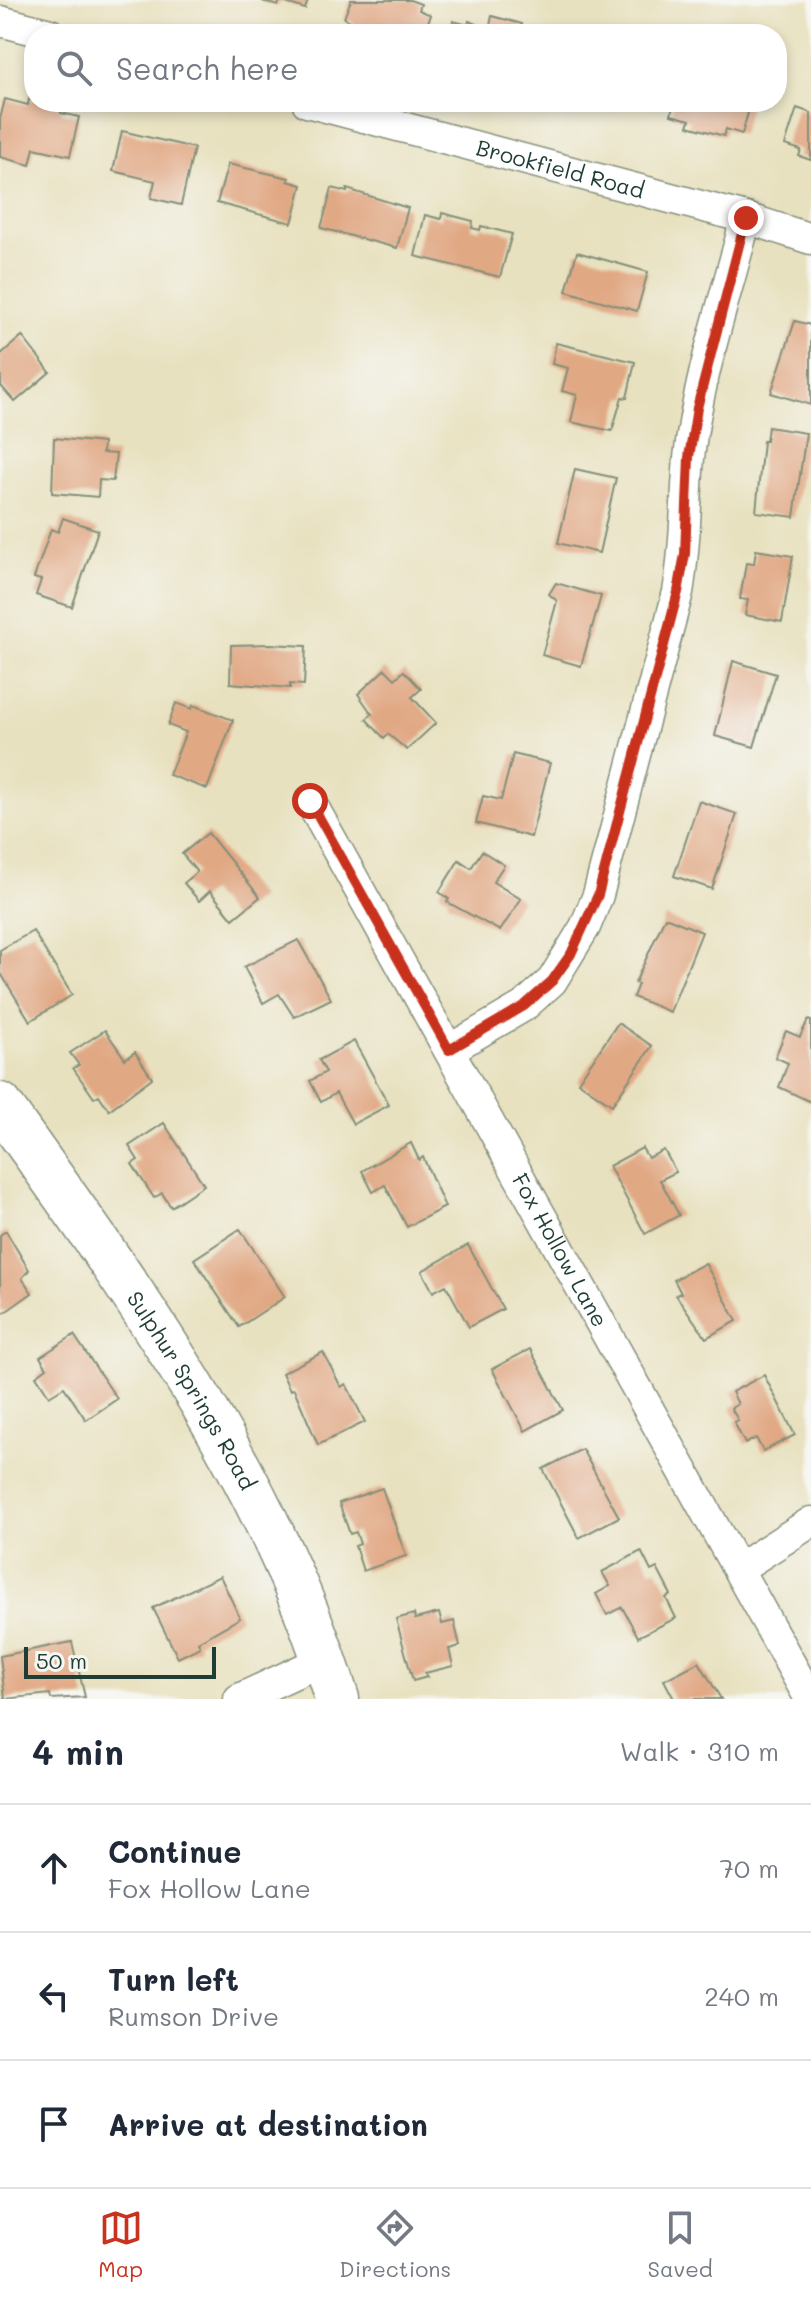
<!DOCTYPE html>
<html lang="en">
<head>
<meta charset="utf-8">
<style>
  :root { --surface:#fff; --page:#f2f2f3; --text:#1f2937; --muted:#747a83; --line:#e0e1e3; --accent:#c8321e }
  body { margin:0; font-family:Mali,sans-serif; background:var(--page); color:var(--text) }
  .scale { position:absolute; left:24px; bottom:20px; width:192px; box-sizing:border-box; padding-left:8px; border:4px solid #1f3d34; border-top:0; font-size:22px; line-height:28px; white-space:nowrap; color:#1f3d34; -webkit-text-stroke:6px #f6f6f2; paint-order:stroke }
  .stop { position:absolute; width:24px; height:24px; margin:-18px; border:6px solid #c8321e; border-radius:50%; background:#fff }
  .stop.end { background:#c8321e; border-color:#fff; box-shadow:0 2px 8px #0008 }
  .list { margin:0; padding:0; list-style:none }
  h2 { display:flex; justify-content:space-between; align-items:center; height:104px; margin:0; padding:0 32px; font-size:34px }
  h2 small { font-size:26px; font-weight:400; color:var(--muted) }
  .list li { display:grid; grid-template-columns:52px 1fr auto; gap:24px; align-items:center; box-sizing:border-box; height:128px; padding:0 32px; border-top:2px solid var(--line) }
  .list b { display:block; font-size:30px; white-space:nowrap }
  .list p { margin:0; font-size:26px; white-space:nowrap; color:var(--muted) }
  .list em { font-size:26px; font-style:normal; color:var(--muted) }
  .icon { flex:none; width:44px; height:44px; fill:none; stroke:currentColor; stroke-width:2; stroke-linecap:round; stroke-linejoin:round }
  .map { position:relative; flex:none; width:811px; height:1699px; overflow:hidden }
  .search { position:absolute; background:var(--surface); box-shadow:0 4px 12px #0003; left:24px; right:24px; top:24px; height:88px; display:flex; align-items:center; gap:20px; box-sizing:border-box; padding:0 28px; border-radius:32px; color:var(--muted); font-size:30px }
  .sheet { height:488px; background:var(--surface) }
  nav { display:flex; justify-content:space-around; align-items:center; box-sizing:border-box; height:112px; border-top:2px solid var(--line); background:var(--surface); font-size:22px; color:var(--muted) }
  nav a { display:grid; justify-items:center; gap:4px }
  nav .on { color:var(--accent) }
  .map>svg:first-child { display:block }
  .building { fill:#e1a884 }
  .lines { fill:none; stroke-linecap:round; stroke-linejoin:round }
  .street-casing { stroke:#848f7a; stroke-width:33 }
  .secondary-casing { stroke:#848f7a; stroke-width:47 }
  .street { stroke:#fff; stroke-width:30 }
  .secondary { stroke:#fff; stroke-width:44 }
  .route { stroke:#c8321e; stroke-width:10 }
  .labels { text-anchor:middle; stroke-width:7; stroke-linejoin:round; paint-order:stroke }
  .street-label { font-size:22px; fill:#1f3d34; stroke:#f6f6f2 }
</style>
</head>
<body>
<div class="map">
<svg width="811" height="1699" viewBox="0 0 811 1699">
  <rect width="100%" height="100%" fill="#f6f6f2"/>
  <filter id="ink" filterUnits="userSpaceOnUse"><feTurbulence type="fractalNoise" baseFrequency=".0125" numOctaves="2"/><feDisplacementMap in="SourceGraphic" scale="16" xChannelSelector="R" yChannelSelector="G"/><feConvolveMatrix kernelMatrix="1 2 1 2 8 2 1 2 1" color-interpolation-filters="sRGB"/></filter>
  <filter id="wash" filterUnits="userSpaceOnUse"><feTurbulence type="fractalNoise" baseFrequency=".006" numOctaves="4" result="noise"/><feDisplacementMap in="SourceGraphic" scale="32" xChannelSelector="R" yChannelSelector="G"/><feGaussianBlur stdDeviation="1.8" result="paint"/><feColorMatrix in="noise" values="0 0 0 0 0 0 0 0 0 0 0 0 0 0 0 0 0 1.4 0 .05"/><feComposite in="paint" operator="in"/></filter>
  <g filter="url(#wash)">
    <rect width="100%" height="100%" fill="#e8e1bf"/>
    <g id="blocks">
      <g class="building">
        <path d="M280 0H308L305 9 280 1 278 6 262 1Z"/>
        <path d="M351 0H410L421 4 419 10 431 15 423 34H374L344 18Z"/>
        <path d="M492 16 522 24 519 34H450L453 21 468 25 469 21 489 30Z"/>
        <path d="M5 99 28 105 29 99 62 106 61 113 79 117 70 156 34 148 30 165 0 157V119Z"/>
        <path d="M674 102H751L742 134 726 129 724 136 688 126 690 120 671 115Z"/>
        <path d="M797 108 811 113V160L799 156 801 150 785 145Z"/>
        <path d="M122 131 194 148 181 205 151 198 155 181 113 171Z"/>
        <path d="M228 164 289 178 288 181 302 185 292 223 217 203Z"/>
        <path d="M332 188 347 192V189L408 208 397 248 321 228Z"/>
        <path d="M442 213 473 221 472 228 480 230 481 226 512 234 500 277 415 256 425 215 441 219Z"/>
        <path d="M577 252 648 272 637 311 566 291Z"/>
        <path d="M795 321 811 325V405L771 393Z"/>
        <path d="M22 336 50 372 15 402 1 386 0 355Z"/>
        <path d="M556 343 635 362 627 398 622 397 612 431 571 422 577 395 562 391 568 368 552 364Z"/>
        <path d="M768 427 806 433 794 517 756 512 763 441H766Z"/>
        <path d="M54 438 103 443 102 453 116 454 113 481 99 480 98 497 52 493Z"/>
        <path d="M575 469 616 478 599 553 558 543Z"/>
        <path d="M63 518 98 530 72 607 36 595 41 580 34 578 51 529 58 532Z"/>
        <path d="M756 550 793 556 782 622 745 615 748 600 740 599 746 563 754 564Z"/>
        <path d="M556 583 601 596 581 666 542 655 557 601 549 594Z"/>
        <path d="M270 644 306 646 304 685 290 684V688L230 683 231 645Z"/>
        <path d="M733 661 776 674 754 747 715 736Z"/>
        <path d="M385 669 395 679 404 671 421 689 412 697 436 723 407 750 388 734 384 738 366 719 372 714 358 694Z"/>
        <path d="M176 703 192 709 193 705 233 720 207 789 169 775 186 732 168 725Z"/>
        <path d="M513 754 550 763 531 837 476 823 483 796 501 800Z"/>
        <path d="M699 801 737 814 712 889 674 876Z"/>
        <path d="M208 833 260 897 233 919 210 891 199 901 184 883 197 872 182 854Z"/>
        <path d="M482 851 504 865 493 882 521 899 500 931 447 902 449 899 439 892 459 860 471 868Z"/>
        <path d="M665 917 702 932 670 1012 633 997 638 984 635 983Z"/>
        <path d="M33 931 72 995 30 1021 0 972V950Z"/>
        <path d="M298 940 331 999 294 1017 279 994 263 1003 244 967Z"/>
        <path d="M808 1020 811 1021V1102L779 1087 788 1063 775 1057 786 1031 800 1037Z"/>
        <path d="M618 1023 652 1046 612 1105 578 1082Z"/>
        <path d="M105 1030 125 1059 135 1052 152 1078 109 1110 99 1095 94 1098 73 1068 79 1065 70 1053Z"/>
        <path d="M354 1041 389 1105 353 1124 336 1093 321 1102 310 1081 326 1072 319 1060Z"/>
        <path d="M164 1123 204 1185 171 1207 162 1193 154 1198 132 1164 138 1160 129 1146Z"/>
        <path d="M411 1143 419 1160 423 1157 445 1207 407 1227 385 1185 373 1192 362 1171Z"/>
        <path d="M642 1148 648 1158 664 1150 676 1172 660 1180 679 1215 645 1234 609 1166Z"/>
        <path d="M240 1229 285 1297 239 1327 194 1259Z"/>
        <path d="M6 1231 29 1270 22 1278 32 1293 4 1313 0 1308V1235Z"/>
        <path d="M468 1245 503 1309 469 1327 446 1285 433 1292 422 1271Z"/>
        <path d="M705 1263 737 1321 706 1338 676 1295 681 1293 674 1280Z"/>
        <path d="M74 1335 117 1399 86 1420 64 1387 49 1396 36 1376 47 1368 40 1357Z"/>
        <path d="M530 1349 563 1410 525 1431 492 1369Z"/>
        <path d="M323 1352 341 1387 346 1384 365 1422 318 1445 294 1389 290 1390 282 1373Z"/>
        <path d="M764 1375 795 1435 763 1451 756 1438 745 1444 734 1422 738 1420 731 1408 738 1404 732 1392Z"/>
        <path d="M582 1449 619 1517 579 1538 543 1469Z"/>
        <path d="M382 1488 406 1556 363 1571 355 1546 360 1544 356 1532 350 1534 339 1503Z"/>
        <path d="M641 1551 651 1571 657 1568 671 1595 666 1598 676 1618 638 1637 622 1607 607 1615 596 1594 610 1586 602 1572Z"/>
        <path d="M220 1576 240 1618 198 1642 200 1647 178 1658 153 1608Z"/>
        <path d="M439 1613 442 1624 454 1621 460 1646 449 1649 453 1666 425 1673 427 1677 413 1681 396 1619 414 1614 415 1619Z"/>
        <path d="M72 1642 85 1697 51 1699 50 1694 5 1699 0 1656Z"/>
        <path d="M699 1662 721 1699H674L664 1680Z"/>
      </g>
    </g>
  </g>
  <g filter="url(#ink)">
    <use href="#blocks" fill-opacity="0" stroke="#848f7a" stroke-width="2"/>
    <g class="lines">
      <defs>
        <g id="street">
          <path d="M0 21 50 34"/>
          <path id="s1" d="M307 102 746 218 811 239"/>
          <path id="s2" d="M310 801 810 1699"/>
          <path d="M449 1050 524 1006 552 981 585 927 598 895 678 592C686 547 685 503 689 458 698 377 726 297 746 218"/>
          <path d="M738 1569 811 1522"/>
          <path d="M239 1699 325 1659"/>
        </g>
        <g id="secondary">
          <path id="s3" d="M0 1105C135 1294 268 1474 337 1699"/>
        </g>
      </defs>
      <use href="#street" class="street-casing"/>
      <use href="#secondary" class="secondary-casing"/>
      <use href="#street" class="street"/>
      <use href="#secondary" class="secondary"/>
    </g>
  </g>
  <g class="lines" filter="url(#ink)">
    <path class="route" d="M310 801 449 1050 524 1006 552 981 571 954 598 895 678 592 685 554 689 457 697 408 746 218"/>
  </g>
  <g class="labels">
    <g class="street-label">
      <text dy="8" stroke="none"><textPath href="#s1" startOffset="262">Brookfield Road</textPath></text>
      <text dy="8" stroke="none"><textPath href="#s2" startOffset="514">Fox Hollow Lane</textPath></text>
      <text dy="8" stroke="none"><textPath href="#s3" startOffset="344">Sulphur Springs Road</textPath></text>
    </g>
  </g>
</svg>
<div class="scale">50 m</div>
<div class="stop" style="left:310px;top:801px"></div>
<div class="stop end" style="left:746px;top:218px"></div>
<div class="search"><svg class="icon" aria-label="search" viewBox="0 0 24 24"><circle cx="10" cy="10" r="6"/><path d="M15 15l6 6"/></svg>Search here</div>
</div>
<section class="sheet">
<h2>4 min<small>Walk · 310 m</small></h2>
<ul class="list">
<li><svg class="icon" aria-label="ahead" viewBox="0 0 24 24"><path d="M12 20V5M6 11l6-6 6 6"/></svg><div><b>Continue</b><p>Fox Hollow Lane</p></div><em>70 m</em></li>
<li><svg class="icon" aria-label="left" viewBox="0 0 24 24"><path d="M17 20v-9H6M10 6l-5 5 5 5"/></svg><div><b>Turn left</b><p>Rumson Drive</p></div><em>240 m</em></li>
<li><svg class="icon" aria-label="arrive" viewBox="0 0 24 24"><path d="M6 21V4h12l-3 4 3 4H6"/></svg><div><b>Arrive at destination</b></div></li>
</ul>
</section>
<nav>
<a class="on"><svg class="icon" aria-label="map" viewBox="0 0 24 24"><path d="M3 6l6-2 6 2 6-2v14l-6 2-6-2-6 2zM9 4v14M15 6v14"/></svg>Map</a>
<a><svg class="icon" aria-label="directions" viewBox="0 0 24 24"><path d="M12 3l9 9-9 9-9-9zM9 14v-3h6M13 9l2 2-2 2"/></svg>Directions</a>
<a><svg class="icon" aria-label="saved" viewBox="0 0 24 24"><path d="M7 4h10v16l-5-4-5 4z"/></svg>Saved</a>
</nav>
</body>
</html>
